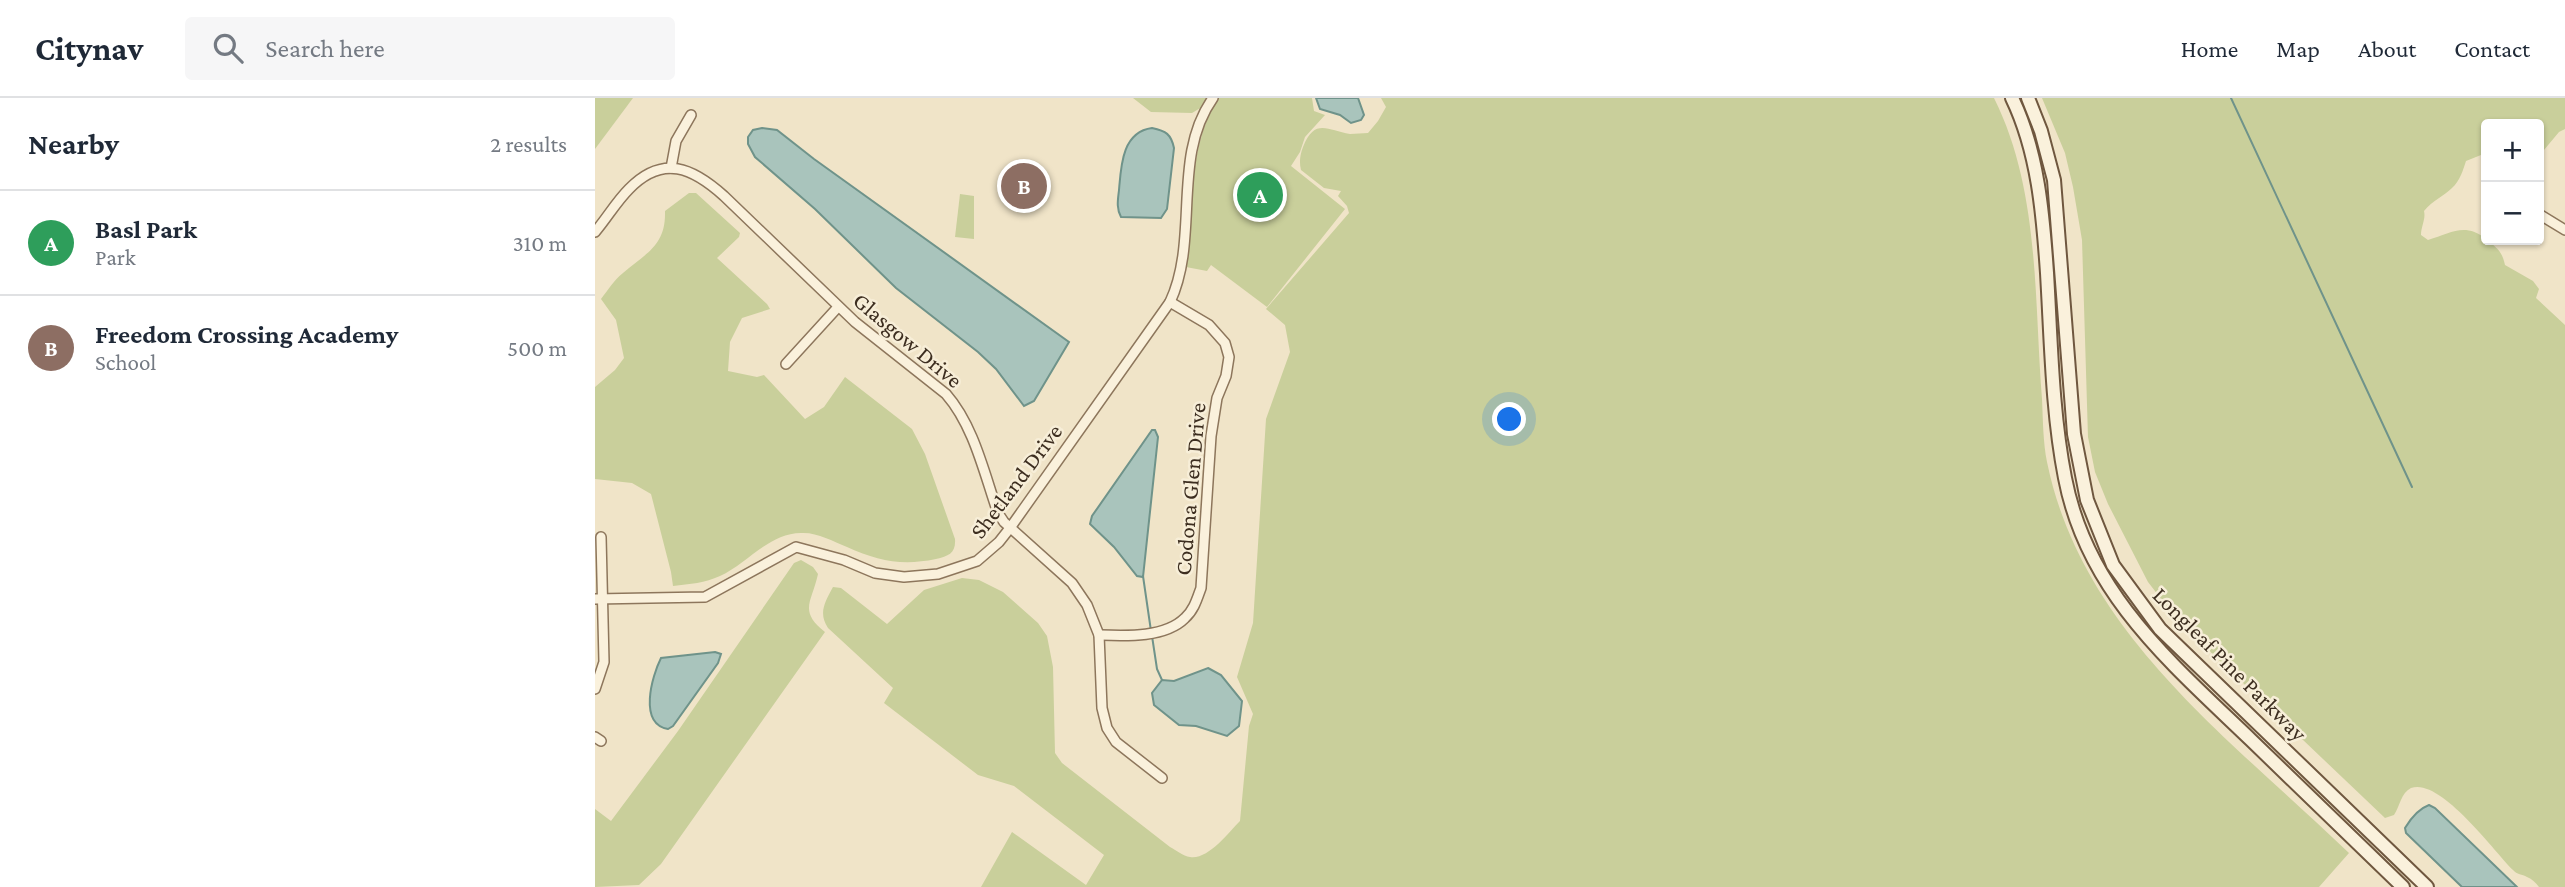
<!DOCTYPE html>
<html lang="en">
<head>
<meta charset="utf-8">
<style>
  :root { --surface:#fff; --page:#f6f6f7; --text:#1f2937; --muted:#747a83; --line:#e0e1e3; --accent:#db2777 }
  body { margin:0; font-family:"Crimson Pro",serif; background:var(--page); color:var(--text) }
  .controls { position:absolute; right:21px; top:21px; display:grid; overflow:hidden; border-radius:7px; box-shadow:0 2px 5px #0004 }
  .controls button { width:63px; height:63px; display:grid; place-items:center; padding:0; border:0; border-bottom:2px solid var(--line); background:var(--surface); color:var(--text); font:35px sans-serif }
  .you { position:absolute; left:915px; top:322px; width:24px; height:24px; margin:-18px; border:5px solid #fff; border-radius:50%; background:#1a73e8; box-shadow:0 0 0 10px #1a73e833 }
  .badge { display:grid; place-items:center; width:46px; height:46px; border-radius:50%; background:var(--accent); color:#fff; font-size:23px; font-weight:700 }
  .pin { position:absolute; translate:-50% -50%; border:4px solid #fff; box-shadow:0 2px 7px #0006 }
  .list { margin:0; padding:0; list-style:none }
  h2 { display:flex; justify-content:space-between; align-items:center; height:91px; margin:0; padding:0 28px; font-size:30px }
  h2 small { font-size:23px; font-weight:400; color:var(--muted) }
  .list li { display:grid; grid-template-columns:46px 1fr auto; gap:21px; align-items:center; box-sizing:border-box; height:105px; padding:0 28px; border-top:2px solid var(--line) }
  .list b { display:block; font-size:26px; white-space:nowrap }
  .list p { margin:0; font-size:23px; white-space:nowrap; color:var(--muted) }
  .list em { font-size:23px; font-style:normal; color:var(--muted) }
  .icon { flex:none; width:38px; height:38px; fill:none; stroke:currentColor; stroke-width:2; stroke-linecap:round; stroke-linejoin:round }
  .map { position:relative; flex:none; width:1970px; height:789px; overflow:hidden }
  header { display:flex; align-items:center; gap:42px; box-sizing:border-box; height:98px; padding:0 35px; background:var(--surface); border-bottom:2px solid var(--line) }
  header strong { font-size:33px }
  nav { display:flex; gap:38px; margin-inline-start:auto; font-size:24px }
  .search { width:490px; height:63px; background:var(--page); display:flex; align-items:center; gap:18px; box-sizing:border-box; padding:0 24px; border-radius:7px; color:var(--muted); font-size:26px }
  main { display:flex }
  aside { flex:1; background:var(--surface) }
  .map>svg:first-child { display:block }
  .green { fill:#c9cf9b }
  .water { fill:#a9c4bc; stroke:#6f938a; stroke-width:2 }
  .lines { fill:none; stroke-linecap:round; stroke-linejoin:round }
  .stream { stroke:#6f938a; stroke-width:2 }
  .minor-casing { stroke:#8d765c; stroke-width:12 }
  .secondary-casing { stroke:#6f573f; stroke-width:16 }
  .minor { stroke:#faf1dc; stroke-width:9 }
  .secondary { stroke:#faf1dc; stroke-width:12 }
  .labels { text-anchor:middle; stroke-width:5; stroke-linejoin:round; paint-order:stroke }
  .street-label { font-size:23px; fill:#3d2e20; stroke:#f7eed8 }
</style>
</head>
<body>
<header>
<strong>Citynav</strong>
<div class="search"><svg class="icon" aria-label="search" viewBox="0 0 24 24"><circle cx="10" cy="10" r="6"/><path d="M15 15l6 6"/></svg>Search here</div>
<nav><a>Home</a><a>Map</a><a>About</a><a>Contact</a></nav>
</header>
<main>
<aside>
<h2>Nearby<small>2 results</small></h2>
<ul class="list">
<li><span class="badge" style="background:#2e9e5b">A</span><div><b>Basl Park</b><p>Park</p></div><em>310 m</em></li>
<li><span class="badge" style="background:#8d6e63">B</span><div><b>Freedom Crossing Academy</b><p>School</p></div><em>500 m</em></li>
</ul>
</aside>
<div class="map">
<svg width="1970" height="789" viewBox="0 0 1970 789">
  <rect width="100%" height="100%" fill="#f0e4c8"/>
  <g class="green">
    <path d="M0 0H38L0 51Z"/>
    <path d="M538 0H613L607 9 597 15 556 14Z"/>
    <path d="M624 0H717L719 13 730 17 710 39 705 54 696 68 750 111 672 209 616 167 612 173 591 169C596 118 594 42 624 0Z"/>
    <path d="M786 0H1399C1445 92 1439 201 1447 301 1448 322 1448 344 1452 364 1487 535 1636 641 1754 755L1724 789H386L417 734 491 787 509 757 419 688 383 677 289 605 298 590 233 530C223 515 230 504 238 489L246 490 292 526 329 492 367 480 384 482 408 494 443 525 452 538 458 569 460 655 467 665 575 749C581 752 588 758 595 759 613 762 633 735 645 723L654 628 658 616 642 579 658 525 671 321 695 254 690 227 671 211 754 115 752 108 743 98 746 93 729 90 706 72C704 64 705 57 708 49 720 19 733 33 755 36 761 36 767 35 773 35L783 23 791 9Z"/>
    <path d="M1447 0H1970V31L1964 34 1944 58V26H1891V55L1871 63C1868 72 1865 83 1857 90 1848 99 1838 102 1829 113 1831 121 1826 128 1826 137L1833 142C1856 135 1870 124 1891 141 1902 150 1907 153 1910 167L1938 183 1944 191 1941 200 1970 227V789H1944C1941 785 1937 781 1932 779 1927 776 1922 777 1918 772 1899 753 1845 679 1816 690 1806 695 1805 708 1799 717L1790 720 1584 524 1553 484 1513 406 1500 374 1493 339 1487 142 1478 89 1470 55Z"/>
    <path d="M94 95H101L145 135 144 139 122 160 172 206 175 211 147 220 135 244 133 273 162 279 169 277 210 321 229 309 250 279 317 331 330 356 360 441C361 455 354 458 341 461 307 468 283 463 252 449 237 443 222 434 206 435 174 435 152 466 125 478 110 485 95 486 78 488L76 474 56 396 37 385 0 381V289L20 272 29 260 21 222 6 201C13 192 19 182 28 175 51 155 71 148 70 113Z"/>
    <path d="M365 96 379 98V141L360 139Z"/>
    <path d="M206 462 218 469 223 476C217 504 203 513 230 534L66 766 44 787 0 789V711L16 723 83 633 199 465Z"/>
  </g>
  <g class="water">
    <path d="M721 0H763L769 17 766 22 756 25 745 17 725 11Z"/>
    <path d="M167 30 182 32 219 61 474 244 439 303 429 308 401 271 383 254 301 190 220 111 160 59 153 46V39L158 32Z"/>
    <path d="M557 30C571 33 576 36 579 50L572 111 566 120 526 119C521 110 523 101 524 92 526 68 527 34 557 30Z"/>
    <path d="M557 332H560L563 339 548 479 542 478 519 449 495 426 497 418Z"/>
    <path d="M120 554 126 556 123 565 78 628 73 631C43 626 57 578 66 560Z"/>
    <path d="M613 570 626 577 647 603 644 628 632 638 601 628 584 627 559 607 557 595 567 582 579 583Z"/>
    <path d="M1834 707 1840 710 1922 789H1867L1811 735 1810 730C1816 720 1823 711 1834 707Z"/>
  </g>
  <g class="lines">
    <g class="stream">
      <path d="M1636 0 1817 389"/>
      <path d="M548 478 556 533"/>
      <path d="M557 538 562 571 567 582"/>
    </g>
    <defs>
      <g id="minor">
        <path d="M76 70 81 43 96 17"/>
        <path d="M1944 116 1970 132"/>
        <path d="M0 134C12 120 21 104 34 91 68 56 98 70 129 98L260 224 351 296C379 328 389 375 403 415L409 424 477 485 492 507 504 537 507 610 512 630 521 644 567 680"/>
        <path d="M191 266 243 209"/>
        <path d="M0 501 110 499 201 449 249 462 280 475 309 479 343 476 382 463 404 444 415 430 575 204C605 140 576 59 618 0"/>
        <path d="M504 537C531 538 570 540 590 520 599 512 602 501 606 490L616 338 622 300 631 278 634 259 630 245 614 227 575 204"/>
        <path d="M0 591 9 564 6 439"/>
        <path d="M0 639 6 643"/>
      </g>
      <g id="secondary">
        <path d="M1417 0C1443 54 1448 116 1452 175 1456 242 1457 314 1470 380 1492 495 1576 565 1656 642 1706 691 1757 740 1808 789"/>
        <path d="M1433 0 1446 33 1459 82 1479 336 1492 402 1518 467 1565 531 1832 789"/>
      </g>
    </defs>
    <use href="#minor" class="minor-casing"/>
    <use href="#secondary" class="secondary-casing"/>
    <use href="#minor" class="minor"/>
    <use href="#secondary" class="secondary"/>
  </g>
  <g class="labels">
    <g class="street-label">
      <text transform="translate(313 242) rotate(40)" y="8">Glasgow Drive</text>
      <text transform="translate(421 383) rotate(-53)" y="8">Shetland Drive</text>
      <text transform="translate(595 391) rotate(-85)" y="8">Codona Glen Drive</text>
      <text transform="translate(1635 566) rotate(45)" y="8">Longleaf Pine Parkway</text>
    </g>
  </g>
</svg>
<div class="controls">
<button>+</button>
<button>−</button>
</div>
<div class="you"></div>
<div class="pin badge" style="left:665px;top:97px;background:#2e9e5b">A</div>
<div class="pin badge" style="left:429px;top:88px;background:#8d6e63">B</div>
</div>
</main>
</body>
</html>
